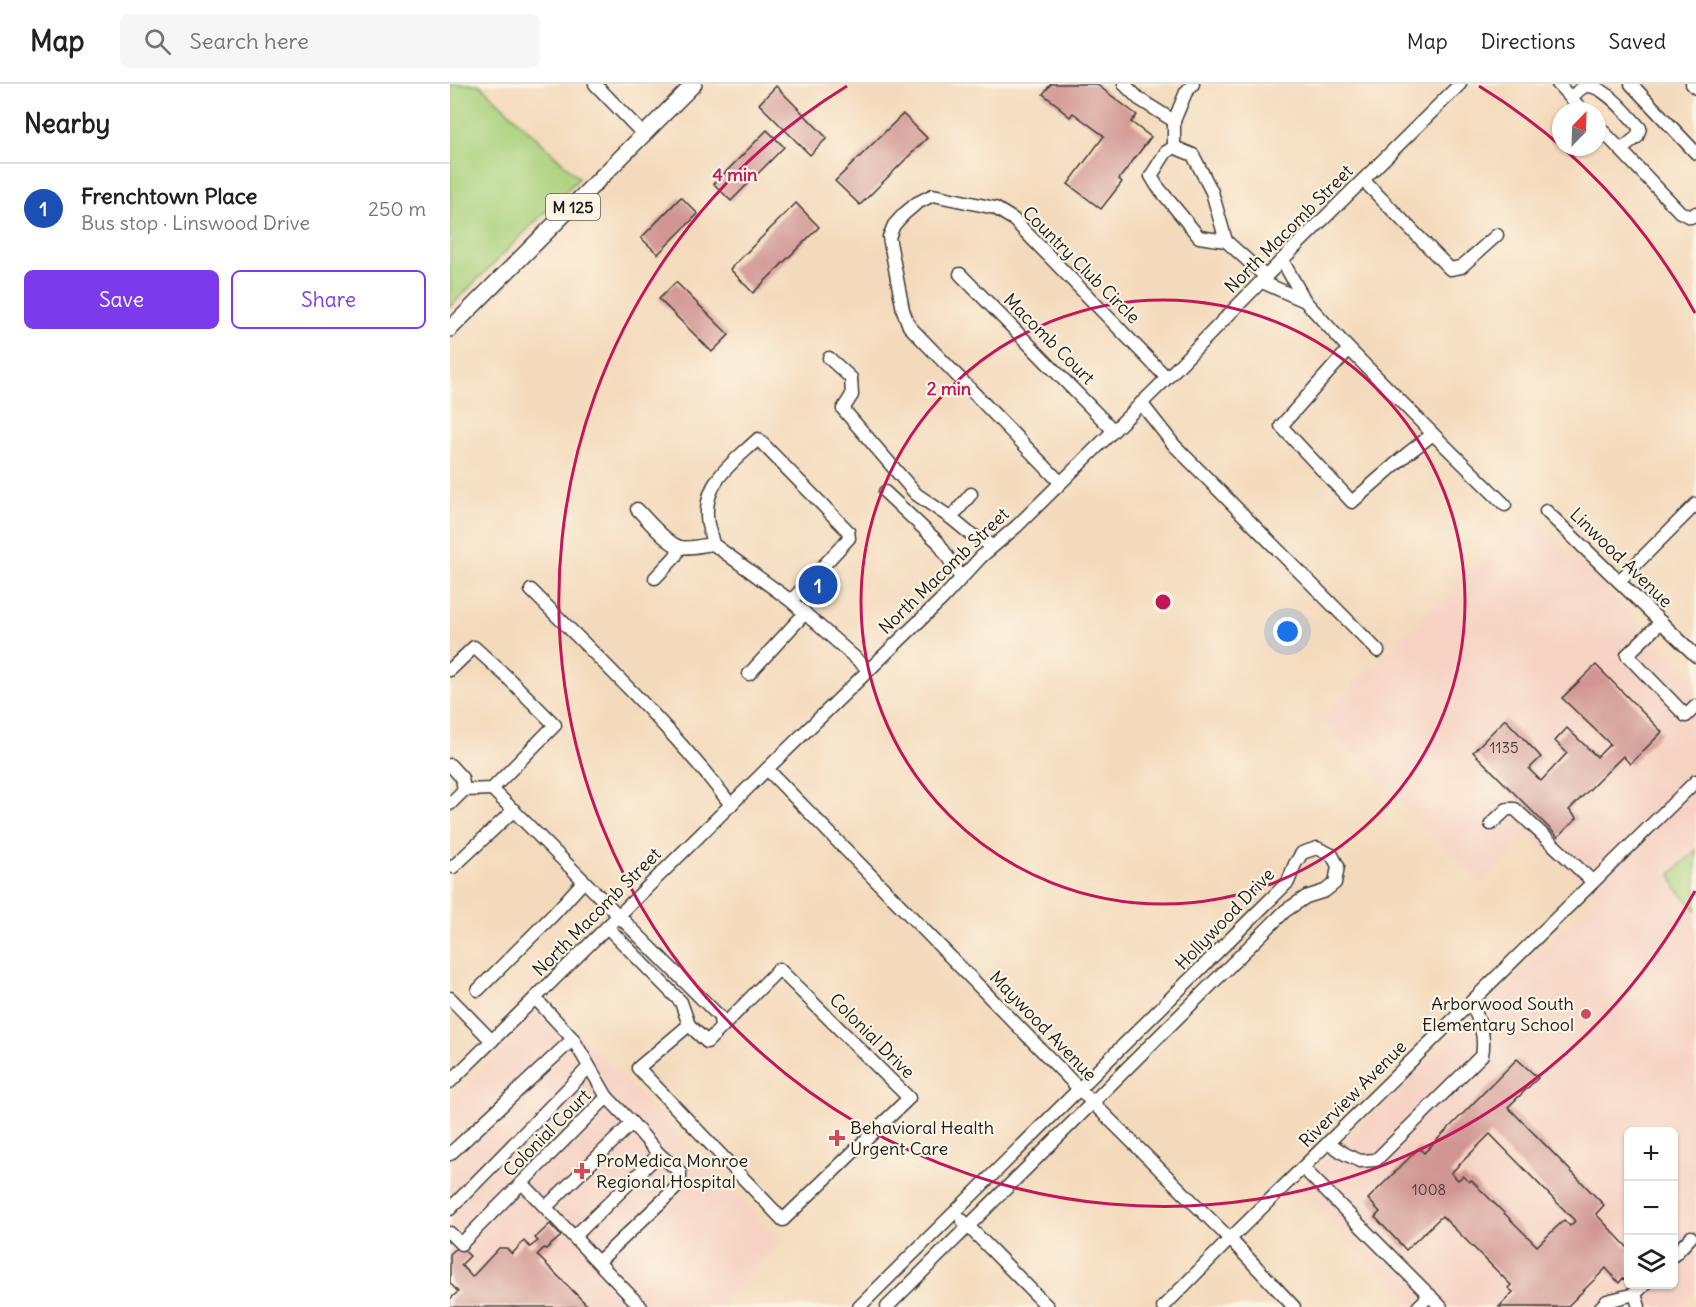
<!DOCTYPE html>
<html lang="en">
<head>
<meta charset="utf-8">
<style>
  :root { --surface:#fff; --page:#f6f6f6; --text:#202124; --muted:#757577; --line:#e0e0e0; --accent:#7c3aed }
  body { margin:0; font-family:Delius,sans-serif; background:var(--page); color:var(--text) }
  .controls { position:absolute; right:18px; bottom:18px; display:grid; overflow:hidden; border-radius:9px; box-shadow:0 2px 4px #0004 }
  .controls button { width:54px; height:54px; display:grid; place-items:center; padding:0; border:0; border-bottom:2px solid var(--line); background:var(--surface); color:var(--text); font:30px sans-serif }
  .compass { position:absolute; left:1102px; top:18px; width:54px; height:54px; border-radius:50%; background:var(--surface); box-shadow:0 2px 4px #0004; rotate:23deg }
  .you { position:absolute; left:838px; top:548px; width:21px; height:21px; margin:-15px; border:4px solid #fff; border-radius:50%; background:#1a73e8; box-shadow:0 0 0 9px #1a73e833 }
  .badge { display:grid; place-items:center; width:39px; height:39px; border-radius:50%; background:var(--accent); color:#fff; font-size:20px; font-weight:700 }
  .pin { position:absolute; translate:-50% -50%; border:3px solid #fff; box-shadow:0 2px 6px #0006 }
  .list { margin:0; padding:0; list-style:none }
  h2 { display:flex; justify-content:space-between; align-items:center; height:78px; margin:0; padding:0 24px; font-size:26px }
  h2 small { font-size:20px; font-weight:400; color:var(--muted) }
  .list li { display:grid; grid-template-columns:39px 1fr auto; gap:18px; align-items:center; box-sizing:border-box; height:90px; padding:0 24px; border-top:2px solid var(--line) }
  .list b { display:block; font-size:22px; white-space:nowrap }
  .list p { margin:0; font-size:20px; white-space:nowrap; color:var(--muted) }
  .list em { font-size:20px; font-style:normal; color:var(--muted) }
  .actions { display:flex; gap:12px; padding:18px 24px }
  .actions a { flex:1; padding:14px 0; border:2px solid var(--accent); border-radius:9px; text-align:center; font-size:21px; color:var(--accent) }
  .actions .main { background:var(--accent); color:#fff }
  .icon { flex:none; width:33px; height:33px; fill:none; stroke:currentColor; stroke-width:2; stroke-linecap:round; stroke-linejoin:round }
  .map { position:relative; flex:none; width:1246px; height:1223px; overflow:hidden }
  header { display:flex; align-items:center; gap:36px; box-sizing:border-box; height:84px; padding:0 30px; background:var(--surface); border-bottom:2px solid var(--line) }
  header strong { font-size:28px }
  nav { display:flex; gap:33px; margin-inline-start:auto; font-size:21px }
  .search { width:420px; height:54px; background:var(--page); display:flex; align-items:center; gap:15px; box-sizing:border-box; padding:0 21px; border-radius:9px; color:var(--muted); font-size:22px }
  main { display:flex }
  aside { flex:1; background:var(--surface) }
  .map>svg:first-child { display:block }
  .built { fill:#f6d2c3; fill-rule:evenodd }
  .green { fill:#aad27e; stroke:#63774d; stroke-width:1.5 }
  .building { fill:#d19693; fill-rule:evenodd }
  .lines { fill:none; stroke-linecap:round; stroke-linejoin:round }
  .minor-casing { stroke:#3c3834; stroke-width:15 }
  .major-casing { stroke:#3c3834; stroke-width:18 }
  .minor { stroke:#fff; stroke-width:12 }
  .major { stroke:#fff; stroke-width:15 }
  .ring { fill:none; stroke:#c2185b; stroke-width:3 }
  .poi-dot { fill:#d1495b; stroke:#fcf5e5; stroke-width:2 }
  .labels { text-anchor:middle; stroke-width:4.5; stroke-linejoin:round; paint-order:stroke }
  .number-label { font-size:15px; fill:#493a3a }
  .shield { fill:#fcf5e5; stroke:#5f5d58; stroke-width:1.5 }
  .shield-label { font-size:16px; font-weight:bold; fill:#1c1c1c }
  .street-label { font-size:18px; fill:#1c1c1c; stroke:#fcf5e5 }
  .poi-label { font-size:18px; fill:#1c1c1c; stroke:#fcf5e5; text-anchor:start }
  .centre { fill:#c2185b; stroke:#fcf5e5; stroke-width:3 }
  .ring-label { font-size:18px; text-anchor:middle; font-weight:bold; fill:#c2185b; stroke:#fcf5e5; stroke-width:4.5; stroke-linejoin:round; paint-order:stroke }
</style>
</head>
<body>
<header>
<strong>Map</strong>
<div class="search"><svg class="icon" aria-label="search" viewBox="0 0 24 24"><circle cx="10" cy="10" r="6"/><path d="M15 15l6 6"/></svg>Search here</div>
<nav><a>Map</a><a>Directions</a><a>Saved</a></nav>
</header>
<main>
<aside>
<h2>Nearby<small></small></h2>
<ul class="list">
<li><span class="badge" style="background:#1a4fb4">1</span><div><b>Frenchtown Place</b><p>Bus stop · Linswood Drive</p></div><em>250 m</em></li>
</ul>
<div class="actions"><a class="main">Save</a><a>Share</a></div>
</aside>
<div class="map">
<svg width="1246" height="1223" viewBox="0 0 1246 1223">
  <rect width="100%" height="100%" fill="#fcf5e5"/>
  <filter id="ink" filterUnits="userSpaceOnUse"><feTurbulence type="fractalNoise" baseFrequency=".0167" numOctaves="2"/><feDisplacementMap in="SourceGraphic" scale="12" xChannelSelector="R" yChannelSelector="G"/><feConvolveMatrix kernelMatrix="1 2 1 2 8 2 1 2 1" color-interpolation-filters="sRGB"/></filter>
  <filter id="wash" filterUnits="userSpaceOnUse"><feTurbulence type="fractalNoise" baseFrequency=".008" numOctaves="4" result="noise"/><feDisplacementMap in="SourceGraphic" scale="24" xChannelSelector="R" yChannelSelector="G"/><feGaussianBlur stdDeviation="1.35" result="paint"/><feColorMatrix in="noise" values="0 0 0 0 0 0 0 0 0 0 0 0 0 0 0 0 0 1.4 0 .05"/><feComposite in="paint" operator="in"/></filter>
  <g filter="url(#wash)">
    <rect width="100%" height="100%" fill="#f4dabc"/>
    <g class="built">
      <path d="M1079 428 1246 596V1206L1229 1223H966L845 1106 1147 813 1082 752 1031 799 870 635ZM1178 1048H1224V1200H1178Z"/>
      <path d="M98 917 331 1158 268 1223H0V1017Z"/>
    </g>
    <g class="green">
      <path d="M0 0H29L129 94 0 223Z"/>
      <path d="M1246 766V826L1226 804 1221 790Z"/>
    </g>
    <g id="blocks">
      <g class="building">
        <path d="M601 0H646L687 31 681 38 701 53 669 95 672 98 651 125 618 100 654 52 623 29 620 33 609 24 610 23 593 10Z"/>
        <path d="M326 2 377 54 360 71 309 20Z"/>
        <path d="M453 30 477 54 410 121 385 97Z"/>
        <path d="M317 46 334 63 281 117 264 100Z"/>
        <path d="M231 113 248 130 208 170 191 154Z"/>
        <path d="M346 119 369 143 303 209 280 185Z"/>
        <path d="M226 198 279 251 262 268 209 215Z"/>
        <path d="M1146 581 1212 648 1180 680 1173 672 1119 726 1127 734 1108 753 1023 668 1055 635 1091 673 1079 685 1091 697 1117 669 1105 657 1117 644 1147 673 1160 660 1112 614Z"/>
        <path d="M1067 975 1088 994 1058 1023 1154 1121 1146 1130 1178 1164V1199L1173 1194 1169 1199 1156 1184 1117 1223H1049L1063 1208 1058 1204 1061 1201 992 1132 956 1166 925 1133 930 1128 918 1115 969 1064 974 1069ZM1040 1050 1125 1137 1120 1142 1114 1136 1087 1162 1021 1096 1019 1098 1013 1092 1008 1096 1001 1089Z"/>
        <path d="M100 1140 111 1152 96 1165 94 1164 87 1171 139 1223H0V1215L8 1208 0 1199V1170L9 1162 20 1172 11 1181 22 1193 49 1164H56L62 1170 74 1157 80 1163 88 1157 85 1154Z"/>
      </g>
    </g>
  </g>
  <g filter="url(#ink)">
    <use href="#blocks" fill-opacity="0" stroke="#3c3834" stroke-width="1.5"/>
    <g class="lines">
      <defs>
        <g id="minor">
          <path d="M145 0 194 51"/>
          <path d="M674 0 689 15 724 37"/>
          <path d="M1108 0 1133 27"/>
          <path d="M1181 0 1246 69"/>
          <path d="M1242 0 1246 4"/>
          <path d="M1121 14C1125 10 1130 4 1136 2 1154 0 1179 32 1190 44L1187 53 1171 66"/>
          <path d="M1147 41 1230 128 1241 133 1246 129"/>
          <path d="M724 63V37L736 8 743 0"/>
          <path d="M913 96 1000 185 1011 183 1047 151"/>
          <path d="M776 157 749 153 707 102 701 92 716 68 724 63 743 71 762 108 776 157 816 193"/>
          <path d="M832 176 855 217 899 265 983 350 957 370 902 418 831 342 899 265"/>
          <path d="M510 190 663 346"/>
          <path d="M812 198 855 217"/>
          <path d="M379 274 401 294 402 311 393 325 466 410 501 434 519 449 543 462"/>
          <path d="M691 319 724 361 928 567"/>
          <path d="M983 350 1055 421"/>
          <path d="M610 398 459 242 453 226 439 153 444 141 454 130 467 119 483 111 545 124 563 135 717 294"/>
          <path d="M435 408 488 458 511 494"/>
          <path d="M187 425C198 436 216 459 230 463 240 465 253 461 263 460"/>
          <path d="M1096 427 1246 572"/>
          <path d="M501 434 521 410"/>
          <path d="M205 494 225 473 230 463"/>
          <path d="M1169 497 1246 420"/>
          <path d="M81 506C150 576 222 643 281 721"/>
          <path d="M341 517 399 454 398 447 308 355C284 378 255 396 257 432 257 441 261 451 263 460L341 517 419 586"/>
          <path d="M1211 538 1177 571 1236 632 1246 622"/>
          <path d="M0 586 24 563 56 592 105 641 42 705 14 706 0 720"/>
          <path d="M299 590 355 529"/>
          <path d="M0 681 12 694 14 706"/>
          <path d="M317 685 643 1019 780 1155 844 1223"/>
          <path d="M42 705 270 933 271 944 257 958 239 941 188 984 333 1136 459 1014 329 885 271 944"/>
          <path d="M1041 740 1057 725H1065L1143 798"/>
          <path d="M3 783 64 726"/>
          <path d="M157 843 231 918 239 941"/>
          <path d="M28 906 104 830 134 797"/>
          <path d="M0 914 42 957"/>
          <path d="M0 998 317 685 493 514 532 472 567 442 717 294 832 176 1010 0"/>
          <path d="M157 1013 182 1039"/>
          <path d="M879 1059 895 1070 910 1077 926 1076 1032 971C1036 952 1029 936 1021 918"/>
          <path d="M0 1070 123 955"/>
          <path d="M853 1084 991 1223"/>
          <path d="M72 1099 191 1223"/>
          <path d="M96 1123 182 1039 209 1070 124 1153"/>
          <path d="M0 1125 139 983"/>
          <path d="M512 1136 598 1223"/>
          <path d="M0 1149 11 1160 157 1013 123 955 85 914"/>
          <path d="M1224 1171 1241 1153"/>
          <path d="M148 1178 230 1100V1088L209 1070"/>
          <path d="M1185 1210 1189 1223"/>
          <path d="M409 1223 838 798 845 780 852 769 867 764 882 771 888 782 885 799 875 807 856 813 835 827 437 1223"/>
          <path d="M713 1223 780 1155 1246 697"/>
          <path d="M968 1223 980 1211"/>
          <path d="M1151 1223 1157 1217 1185 1210 1195 1200"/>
        </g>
        <path id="major" d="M0 245 244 0"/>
      </defs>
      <use href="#minor" class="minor-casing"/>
      <use href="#major" class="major-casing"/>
      <use href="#minor" class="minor"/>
      <use href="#major" class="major"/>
    </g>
  </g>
  <g class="ring">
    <circle cx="713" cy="518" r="302"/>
    <path d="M1245 807A605 605 0 1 1 397 2M1029 2A605 605 0 0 1 1245 229"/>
  </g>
  <g class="poi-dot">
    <circle cx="1136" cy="930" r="6"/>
    <path d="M384 1045h6v6h6v6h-6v6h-6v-6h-6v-6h6z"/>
    <path d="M129 1078h6v6h6v6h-6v6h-6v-6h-6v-6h6z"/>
  </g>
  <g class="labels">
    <g class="number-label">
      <text x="1054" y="669">1135</text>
      <text x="979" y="1111">1008</text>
    </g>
    <rect class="shield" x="96" y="110" width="54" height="26" rx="4.5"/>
    <g class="shield-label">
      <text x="123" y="129">M 125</text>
    </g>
    <g class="street-label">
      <text transform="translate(839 145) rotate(-45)" y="6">North Macomb Street</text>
      <text transform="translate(631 181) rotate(45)" y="6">Country Club Circle</text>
      <text transform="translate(599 255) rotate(45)" y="6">Macomb Court</text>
      <text transform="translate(1171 474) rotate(44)" y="6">Linwood Avenue</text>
      <text transform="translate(494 487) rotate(-44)" y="6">North Macomb Street</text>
      <text transform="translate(147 828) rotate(-45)" y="6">North Macomb Street</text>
      <text transform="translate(775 835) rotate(-46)" y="6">Hollywood Drive</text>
      <text transform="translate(593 942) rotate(46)" y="6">Maywood Avenue</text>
      <text transform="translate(422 952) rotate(45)" y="6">Colonial Drive</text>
      <text transform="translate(903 1010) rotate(-45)" y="6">Riverview Avenue</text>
      <text transform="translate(97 1049) rotate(-45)" y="6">Colonial Court</text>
    </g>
    <g class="poi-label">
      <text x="1124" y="926" text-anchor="end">Arborwood South<tspan x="1124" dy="21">Elementary School</tspan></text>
      <text x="400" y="1050">Behavioral Health<tspan x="400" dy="21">Urgent Care</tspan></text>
      <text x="146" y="1083">ProMedica Monroe<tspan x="146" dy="21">Regional Hospital</tspan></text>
    </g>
  </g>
  <circle cx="713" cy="518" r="9" class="centre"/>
  <g class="ring-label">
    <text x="285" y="97">4 min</text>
    <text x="499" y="311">2 min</text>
  </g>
</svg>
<div class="controls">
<button>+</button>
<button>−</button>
<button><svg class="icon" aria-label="layers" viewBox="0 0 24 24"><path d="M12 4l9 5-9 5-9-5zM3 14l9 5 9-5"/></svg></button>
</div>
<svg class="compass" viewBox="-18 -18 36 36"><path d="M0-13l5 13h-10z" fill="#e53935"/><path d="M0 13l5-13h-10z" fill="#757577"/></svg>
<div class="you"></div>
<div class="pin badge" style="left:368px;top:501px;background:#1a4fb4">1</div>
</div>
</main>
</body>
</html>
